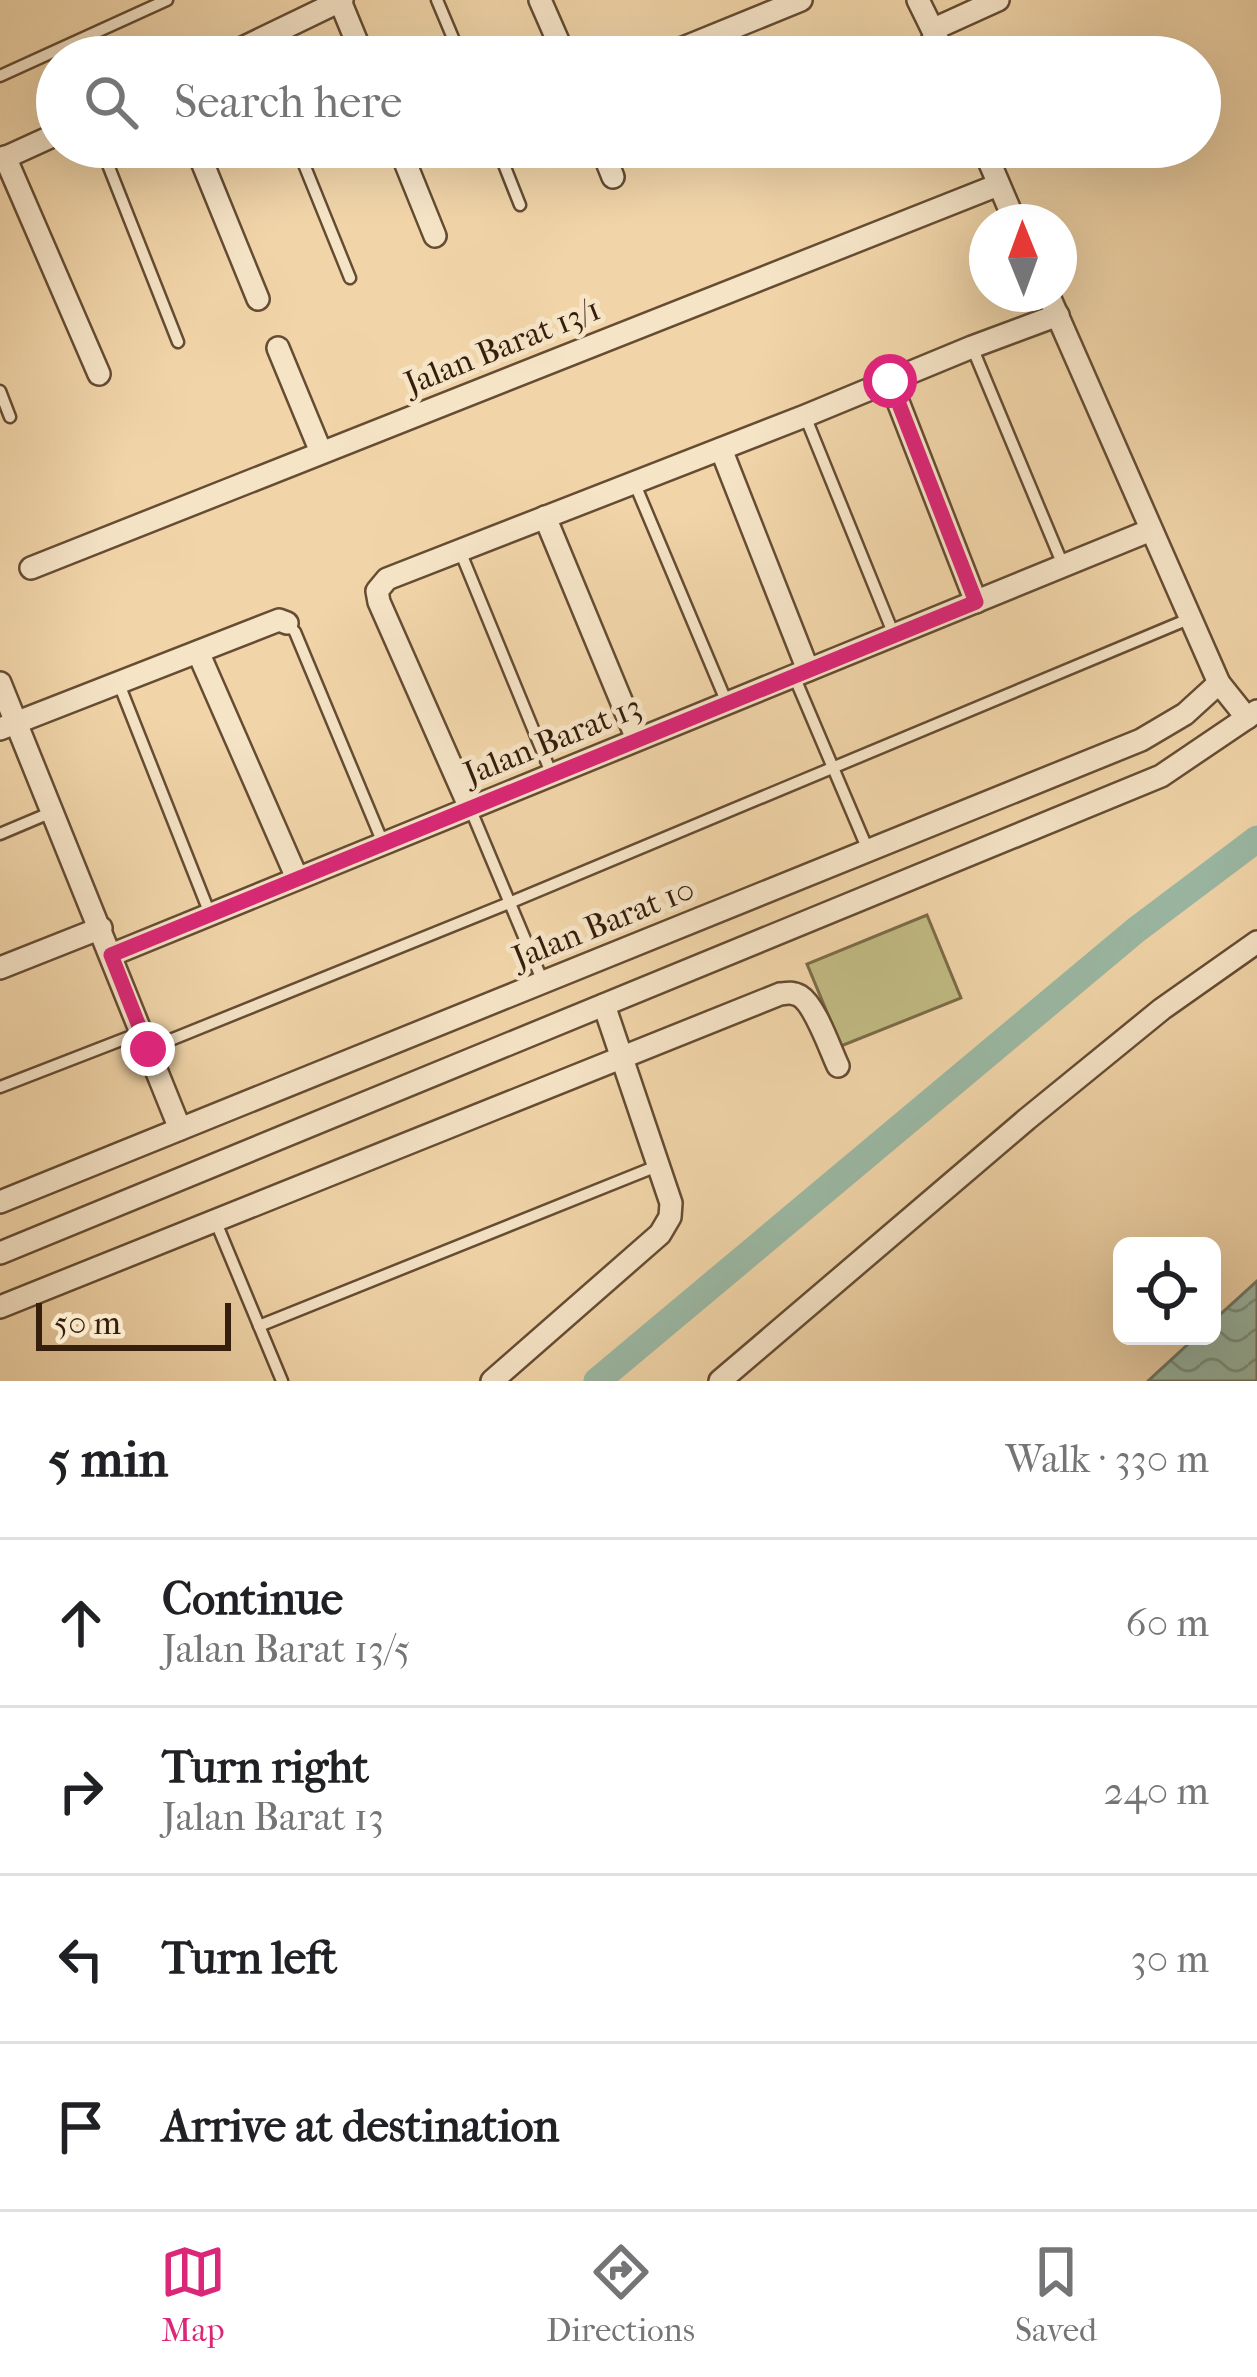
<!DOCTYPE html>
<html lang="en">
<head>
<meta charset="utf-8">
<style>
  :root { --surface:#fff; --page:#f6f6f6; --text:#202124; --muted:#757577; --line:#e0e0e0; --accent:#db2777 }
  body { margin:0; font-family:"IM FELL French Canon",serif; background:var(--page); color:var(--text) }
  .controls { position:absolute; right:36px; bottom:36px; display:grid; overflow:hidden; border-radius:18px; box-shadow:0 12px 48px #0002 }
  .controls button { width:108px; height:108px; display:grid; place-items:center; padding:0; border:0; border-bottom:3px solid var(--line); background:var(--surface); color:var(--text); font:60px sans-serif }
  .compass { position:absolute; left:969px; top:204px; width:108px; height:108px; border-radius:50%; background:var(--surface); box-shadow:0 12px 48px #0002; rotate:359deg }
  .scale { position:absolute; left:36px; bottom:30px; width:195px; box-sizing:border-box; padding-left:12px; border:6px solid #361e0c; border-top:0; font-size:33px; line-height:42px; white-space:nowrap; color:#361e0c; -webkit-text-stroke:9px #f6e4c7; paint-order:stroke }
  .stop { position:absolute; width:36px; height:36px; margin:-27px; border:9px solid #db2777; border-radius:50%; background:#fff }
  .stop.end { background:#db2777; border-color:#fff; box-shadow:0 3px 12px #0008 }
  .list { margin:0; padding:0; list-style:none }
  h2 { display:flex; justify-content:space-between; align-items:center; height:156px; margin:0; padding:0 48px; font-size:51px }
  h2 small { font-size:39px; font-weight:400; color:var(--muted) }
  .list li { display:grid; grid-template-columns:78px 1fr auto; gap:36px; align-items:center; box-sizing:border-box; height:168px; padding:0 48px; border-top:3px solid var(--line) }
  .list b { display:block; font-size:45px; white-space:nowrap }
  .list p { margin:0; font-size:39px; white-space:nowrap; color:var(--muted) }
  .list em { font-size:39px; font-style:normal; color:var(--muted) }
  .icon { flex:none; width:66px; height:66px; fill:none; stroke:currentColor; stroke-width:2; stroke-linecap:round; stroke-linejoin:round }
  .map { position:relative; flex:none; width:1257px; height:1381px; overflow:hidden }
  .search { position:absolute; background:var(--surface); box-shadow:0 12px 48px #0002; left:36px; right:36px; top:36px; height:132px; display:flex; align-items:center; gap:30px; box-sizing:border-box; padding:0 42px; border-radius:66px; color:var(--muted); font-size:45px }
  .sheet { height:828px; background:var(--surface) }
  nav { display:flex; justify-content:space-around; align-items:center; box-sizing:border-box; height:168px; border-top:3px solid var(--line); background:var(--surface); font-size:33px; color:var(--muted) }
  nav a { display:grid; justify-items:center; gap:6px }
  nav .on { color:var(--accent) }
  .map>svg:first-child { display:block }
  .pitch { fill:#c1bb83; stroke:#7c6c48; stroke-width:3 }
  .water { fill:url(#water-waves); stroke:#737b68; stroke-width:3 }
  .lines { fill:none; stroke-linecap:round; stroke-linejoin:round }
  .canal { stroke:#9bb9a5; stroke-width:27 }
  .service-casing { stroke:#654c33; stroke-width:15 }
  .minor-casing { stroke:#654c33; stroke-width:26 }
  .service { stroke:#f6e4c7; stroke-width:10 }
  .minor { stroke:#f6e4c7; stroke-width:21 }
  .route { stroke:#db2777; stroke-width:15 }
  .labels { text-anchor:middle; stroke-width:10; stroke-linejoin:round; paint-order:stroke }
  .street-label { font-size:33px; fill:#361e0c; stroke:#f6e4c7 }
</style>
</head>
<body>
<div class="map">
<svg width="1257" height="1381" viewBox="0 0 1257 1381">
  <defs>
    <pattern id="water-waves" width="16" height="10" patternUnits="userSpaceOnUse" patternTransform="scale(3)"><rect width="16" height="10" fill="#9bb9a5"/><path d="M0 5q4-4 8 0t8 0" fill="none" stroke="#7f9685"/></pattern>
  </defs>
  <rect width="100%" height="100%" fill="#f1d5a9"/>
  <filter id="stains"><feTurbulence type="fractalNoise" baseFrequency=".00167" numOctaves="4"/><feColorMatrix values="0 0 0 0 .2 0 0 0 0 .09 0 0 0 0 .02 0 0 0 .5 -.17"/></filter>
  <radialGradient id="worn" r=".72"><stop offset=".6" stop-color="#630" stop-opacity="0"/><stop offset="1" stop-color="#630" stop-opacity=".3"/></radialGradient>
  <path class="pitch" d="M927 915 961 998 841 1046 807 964Z"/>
  <path class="water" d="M1257 1281V1381H1148L1197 1336H1212V1322Z"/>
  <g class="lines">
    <path class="canal" d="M597 1381 1136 930 1257 839"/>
    <defs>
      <g id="service">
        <path d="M437 0 461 57"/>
        <path d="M907 57 916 53 933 31"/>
        <path d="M0 76 167 0"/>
        <path d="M101 147 178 342"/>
        <path d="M297 147 350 278"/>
        <path d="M497 147 520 205"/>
        <path d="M681 155 698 147"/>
        <path d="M972 347 1063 565"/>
        <path d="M0 391 10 417"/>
        <path d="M805 416 894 635"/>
        <path d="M634 482 727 703"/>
        <path d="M460 551 552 775"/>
        <path d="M287 623 295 632 383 843"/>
        <path d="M794 676 868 850"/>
        <path d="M119 684 210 914"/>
        <path d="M470 808 543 982"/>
        <path d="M0 834 52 812"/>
        <path d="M148 1049 509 903 1191 618"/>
        <path d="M0 1087 142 1032"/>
        <path d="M215 1220 282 1381"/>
        <path d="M259 1326 657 1166"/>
      </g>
      <g id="minor">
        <path d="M540 0 565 57"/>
        <path d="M918 0 946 57"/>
        <path d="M340 1 363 57"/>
        <path d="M934 29 998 0"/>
        <path d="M224 57 342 0"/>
        <path d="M661 57 801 0"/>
        <path d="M196 147 258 299"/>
        <path d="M399 147 435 236"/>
        <path d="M601 147 613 177"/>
        <path d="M983 147 1015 222"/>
        <path d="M5 157 99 374"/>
        <path d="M0 160 57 134"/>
        <path d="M1048 294 1219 683 1247 718"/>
        <path d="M278 348 321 452"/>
        <path d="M890 381 976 602"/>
        <path d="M721 449 808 670"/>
        <path d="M545 517 637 739"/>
        <path d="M31 568 998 185"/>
        <path d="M198 652 297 878"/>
        <path d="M0 683 180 1129"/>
        <path d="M0 729 279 620 287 623"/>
        <path d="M470 808 379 602 377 591 387 579 805 416 972 347 1058 315"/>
        <path d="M111 955 1151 530"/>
        <path d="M0 968 101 928"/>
        <path d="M0 1202 1141 740 1185 714 1219 683"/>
        <path d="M0 1253 1161 776 1257 711"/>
        <path d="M0 1307 780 994C788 993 793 992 800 996 815 1005 830 1049 838 1066"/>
        <path d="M492 1381 660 1234 670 1217 671 1203 604 1005"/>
        <path d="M720 1381 1027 1119 1162 1009 1257 942"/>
      </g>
    </defs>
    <use href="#service" class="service-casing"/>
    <use href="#minor" class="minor-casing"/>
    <use href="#service" class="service"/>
    <use href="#minor" class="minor"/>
  </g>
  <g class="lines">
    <path class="route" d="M148 1049 111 955 976 602 890 381"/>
  </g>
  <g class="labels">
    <g class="street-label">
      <text transform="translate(502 345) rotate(-22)" y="12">Jalan Barat 13/1</text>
      <text transform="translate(552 739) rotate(-22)" y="12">Jalan Barat 13</text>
      <text transform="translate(603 922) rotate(-22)" y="12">Jalan Barat 10</text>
    </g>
  </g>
  <rect width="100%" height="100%" filter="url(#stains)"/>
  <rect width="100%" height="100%" fill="url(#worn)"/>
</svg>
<div class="controls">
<button><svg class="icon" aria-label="locate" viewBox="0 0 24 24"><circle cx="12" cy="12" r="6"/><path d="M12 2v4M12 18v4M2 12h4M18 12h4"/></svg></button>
</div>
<svg class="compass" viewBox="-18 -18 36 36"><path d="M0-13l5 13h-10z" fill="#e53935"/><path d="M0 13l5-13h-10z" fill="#757577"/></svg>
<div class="scale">50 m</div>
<div class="stop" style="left:890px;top:381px"></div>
<div class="stop end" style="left:148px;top:1049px"></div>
<div class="search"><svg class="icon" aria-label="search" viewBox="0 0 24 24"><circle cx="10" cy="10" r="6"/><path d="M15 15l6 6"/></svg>Search here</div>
</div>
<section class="sheet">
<h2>5 min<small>Walk · 330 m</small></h2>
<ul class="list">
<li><svg class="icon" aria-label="ahead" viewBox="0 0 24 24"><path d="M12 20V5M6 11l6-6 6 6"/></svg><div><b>Continue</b><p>Jalan Barat 13/5</p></div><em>60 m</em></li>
<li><svg class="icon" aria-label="right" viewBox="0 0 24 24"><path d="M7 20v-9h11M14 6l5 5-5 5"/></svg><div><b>Turn right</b><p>Jalan Barat 13</p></div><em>240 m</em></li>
<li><svg class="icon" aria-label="left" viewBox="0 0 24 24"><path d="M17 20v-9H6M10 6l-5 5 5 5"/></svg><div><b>Turn left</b></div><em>30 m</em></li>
<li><svg class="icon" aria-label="arrive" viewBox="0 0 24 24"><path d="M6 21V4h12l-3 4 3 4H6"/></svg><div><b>Arrive at destination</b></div></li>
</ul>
</section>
<nav>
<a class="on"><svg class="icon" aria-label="map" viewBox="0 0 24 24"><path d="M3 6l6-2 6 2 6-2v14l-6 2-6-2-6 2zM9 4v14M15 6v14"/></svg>Map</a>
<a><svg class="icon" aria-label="directions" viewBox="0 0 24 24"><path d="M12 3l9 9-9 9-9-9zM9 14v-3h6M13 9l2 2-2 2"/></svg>Directions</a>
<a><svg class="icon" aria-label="saved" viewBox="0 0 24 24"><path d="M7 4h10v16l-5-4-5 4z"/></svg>Saved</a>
</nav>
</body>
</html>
